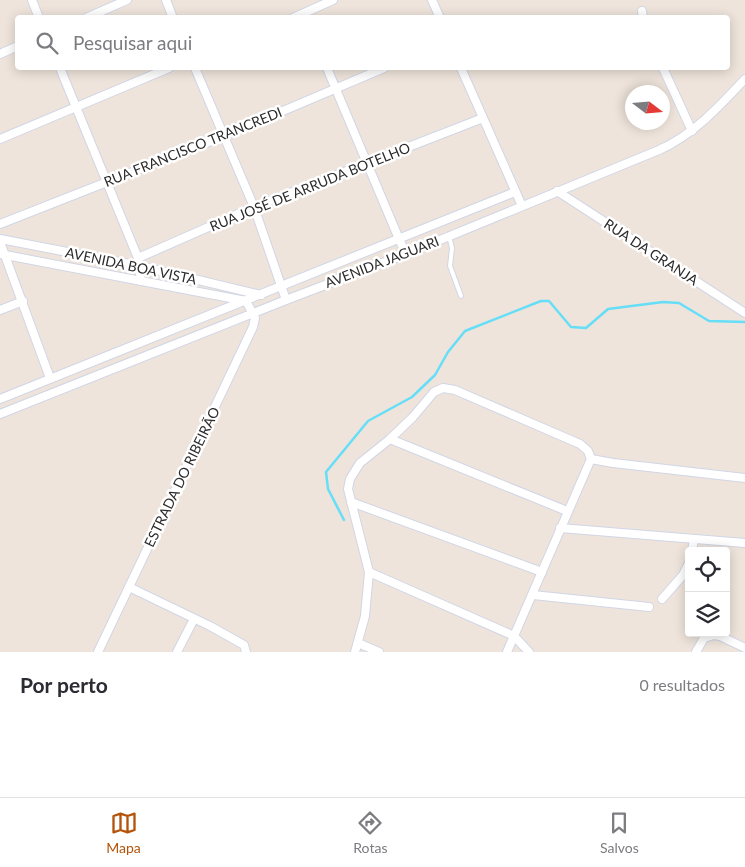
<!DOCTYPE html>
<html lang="pt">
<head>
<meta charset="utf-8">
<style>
  :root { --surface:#fff; --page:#f2f2f3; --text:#2b2b33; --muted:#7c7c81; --line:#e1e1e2; --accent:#b45309 }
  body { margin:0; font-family:Lato,sans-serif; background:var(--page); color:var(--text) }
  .controls { position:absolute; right:15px; bottom:15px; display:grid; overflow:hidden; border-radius:5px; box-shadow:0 2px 12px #0003 }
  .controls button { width:45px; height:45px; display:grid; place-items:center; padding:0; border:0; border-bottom:1px solid var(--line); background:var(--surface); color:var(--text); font:25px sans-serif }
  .compass { position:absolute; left:625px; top:85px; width:45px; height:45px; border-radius:50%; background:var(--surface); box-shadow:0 2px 12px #0003; rotate:106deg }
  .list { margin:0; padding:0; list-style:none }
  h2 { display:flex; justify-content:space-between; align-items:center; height:65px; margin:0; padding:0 20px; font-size:21px }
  h2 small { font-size:16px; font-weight:400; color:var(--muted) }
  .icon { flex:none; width:28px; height:28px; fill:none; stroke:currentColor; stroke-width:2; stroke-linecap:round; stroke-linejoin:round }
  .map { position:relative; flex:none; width:745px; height:652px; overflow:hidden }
  .search { position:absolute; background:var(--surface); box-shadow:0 2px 12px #0003; left:15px; right:15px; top:15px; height:55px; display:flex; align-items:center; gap:12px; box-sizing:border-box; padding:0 18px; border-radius:5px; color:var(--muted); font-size:19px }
  .sheet { height:145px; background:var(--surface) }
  nav { display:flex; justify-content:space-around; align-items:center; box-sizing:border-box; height:70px; border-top:1px solid var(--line); background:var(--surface); font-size:14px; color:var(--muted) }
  nav a { display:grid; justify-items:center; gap:2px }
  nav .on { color:var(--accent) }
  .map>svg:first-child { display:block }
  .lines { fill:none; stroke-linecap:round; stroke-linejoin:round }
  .stream { stroke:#66def8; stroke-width:2.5 }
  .service-casing { stroke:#d1d6e5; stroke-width:6 }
  .minor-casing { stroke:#d1d6e5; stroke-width:10 }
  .service { stroke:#fff; stroke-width:4 }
  .minor { stroke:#fff; stroke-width:8 }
  .labels { text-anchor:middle; stroke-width:5; stroke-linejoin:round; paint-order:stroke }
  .street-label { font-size:14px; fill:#2b2b2b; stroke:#fff }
</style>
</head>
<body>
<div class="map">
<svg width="745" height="652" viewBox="0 0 745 652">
  <rect width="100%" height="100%" fill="#eee4db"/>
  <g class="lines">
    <path class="stream" d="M344 520 328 489 326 472 368 421 412 397 435 375 448 352 465 331 541 301H549L571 327 586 328 608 309 663 302 679 303 709 321 745 322"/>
    <defs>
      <path id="service" d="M449 236 452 248 450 266 461 296"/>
      <g id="minor">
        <path d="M32 0 39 18"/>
        <path d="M166 0 173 18"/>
        <path d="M432 0 440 18"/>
        <path d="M642 11 643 18"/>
        <path d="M86 18 127 0"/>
        <path d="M293 18 333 0"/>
        <path d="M0 54 18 46"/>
        <path d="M60 68 138 258 141 281"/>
        <path d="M195 68 254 207 286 300"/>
        <path d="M327 68 399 239 406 254"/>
        <path d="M461 68 522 206"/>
        <path d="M663 68 692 131"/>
        <path d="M0 139 169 68"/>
        <path d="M557 191 745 313"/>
        <path d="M0 224 224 136 384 68"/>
        <path d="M0 239 140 266 261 295"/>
        <path d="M0 242 50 378"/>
        <path d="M0 254 246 301 255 318 253 327 98 652"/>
        <path d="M138 258 254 207 483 118"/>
        <path d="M0 310 23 301"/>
        <path d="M0 399 515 192"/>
        <path d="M0 414 286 300 406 254 659 150C694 134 719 107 745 79"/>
        <path d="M390 439 567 511"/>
        <path d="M591 459 613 463 745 478"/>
        <path d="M351 502 542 572"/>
        <path d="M560 528 745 543"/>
        <path d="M692 551 694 540"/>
        <path d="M369 572 514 636 529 652"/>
        <path d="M129 587 210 626 244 645 246 652"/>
        <path d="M533 595 649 607"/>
        <path d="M662 599 683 575 689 563"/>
        <path d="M358 643 379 652"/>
        <path d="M177 652 194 619"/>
        <path d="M355 652 365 616 369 572 348 489 350 479 360 463 390 439 413 417 434 392 443 388 455 390 580 444 588 451 591 459 507 652"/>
        <path d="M696 652 704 638 714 635 720 636 745 648"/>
      </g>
    </defs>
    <use href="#service" class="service-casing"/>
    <use href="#minor" class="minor-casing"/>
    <use href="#service" class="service"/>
    <use href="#minor" class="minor"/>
  </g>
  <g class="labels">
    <g class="street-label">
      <text transform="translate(193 147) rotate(-22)" y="5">RUA FRANCISCO TRANCREDI</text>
      <text transform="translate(310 187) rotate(-22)" y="5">RUA JOSÉ DE ARRUDA BOTELHO</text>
      <text transform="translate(651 252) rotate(33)" y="5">RUA DA GRANJA</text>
      <text transform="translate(382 262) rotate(-21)" y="5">AVENIDA JAGUARI</text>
      <text transform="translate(131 266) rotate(12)" y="5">AVENIDA BOA VISTA</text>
      <text transform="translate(182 477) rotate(-64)" y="5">ESTRADA DO RIBEIRÃO</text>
    </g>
  </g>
</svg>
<div class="controls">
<button><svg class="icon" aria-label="locate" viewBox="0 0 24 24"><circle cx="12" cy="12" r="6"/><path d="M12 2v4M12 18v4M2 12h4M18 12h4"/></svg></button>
<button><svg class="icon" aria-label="layers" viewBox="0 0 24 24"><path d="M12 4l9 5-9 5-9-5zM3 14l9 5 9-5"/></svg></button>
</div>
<svg class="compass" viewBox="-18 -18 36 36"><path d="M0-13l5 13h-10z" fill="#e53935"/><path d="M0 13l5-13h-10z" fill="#7c7c81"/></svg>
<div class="search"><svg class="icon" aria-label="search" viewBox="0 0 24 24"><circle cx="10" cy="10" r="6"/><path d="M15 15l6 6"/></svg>Pesquisar aqui</div>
</div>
<section class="sheet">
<h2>Por perto<small>0 resultados</small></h2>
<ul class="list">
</ul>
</section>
<nav>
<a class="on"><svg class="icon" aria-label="map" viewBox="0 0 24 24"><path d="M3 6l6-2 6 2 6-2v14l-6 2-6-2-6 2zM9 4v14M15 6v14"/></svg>Mapa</a>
<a><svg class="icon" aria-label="directions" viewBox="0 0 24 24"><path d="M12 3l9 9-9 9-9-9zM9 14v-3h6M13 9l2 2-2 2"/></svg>Rotas</a>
<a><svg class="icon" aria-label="saved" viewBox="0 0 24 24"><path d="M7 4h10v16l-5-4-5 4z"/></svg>Salvos</a>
</nav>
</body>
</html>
